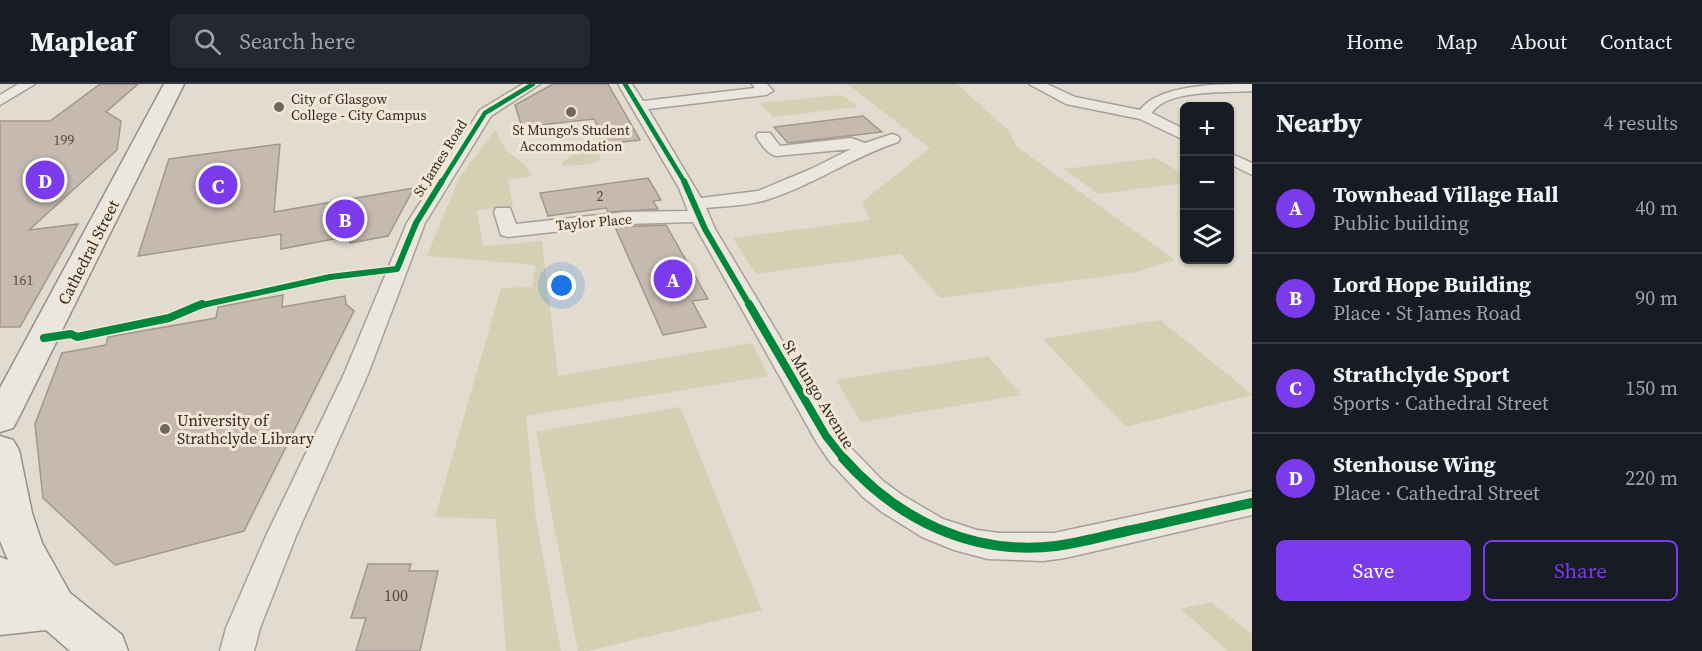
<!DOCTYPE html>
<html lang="en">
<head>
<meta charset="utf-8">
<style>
  :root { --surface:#171b24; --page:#242831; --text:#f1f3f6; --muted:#9ea1a6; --line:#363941; --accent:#7c3aed }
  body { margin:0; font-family:"Source Serif 4",serif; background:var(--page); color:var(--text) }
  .controls { position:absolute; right:18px; top:18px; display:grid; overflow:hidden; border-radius:9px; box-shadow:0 2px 4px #0004 }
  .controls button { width:54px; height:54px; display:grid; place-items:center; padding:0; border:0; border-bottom:2px solid var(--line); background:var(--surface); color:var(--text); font:30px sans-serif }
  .you { position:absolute; left:562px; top:202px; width:21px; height:21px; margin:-15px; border:4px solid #fff; border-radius:50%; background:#1a73e8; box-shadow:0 0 0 9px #1a73e833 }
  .badge { display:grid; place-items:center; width:39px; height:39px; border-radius:50%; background:var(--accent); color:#fff; font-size:20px; font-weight:700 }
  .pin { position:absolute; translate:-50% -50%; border:3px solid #fff; box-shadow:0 2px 6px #0006 }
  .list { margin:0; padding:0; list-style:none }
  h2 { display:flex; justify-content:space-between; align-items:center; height:78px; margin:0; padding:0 24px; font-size:26px }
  h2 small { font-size:20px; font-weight:400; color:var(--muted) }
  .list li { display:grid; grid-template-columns:39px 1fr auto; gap:18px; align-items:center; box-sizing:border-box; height:90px; padding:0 24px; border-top:2px solid var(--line) }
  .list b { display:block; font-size:22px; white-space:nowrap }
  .list p { margin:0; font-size:20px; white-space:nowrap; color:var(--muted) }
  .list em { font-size:20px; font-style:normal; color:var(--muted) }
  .actions { display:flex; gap:12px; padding:18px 24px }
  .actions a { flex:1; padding:14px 0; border:2px solid var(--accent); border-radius:9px; text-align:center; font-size:21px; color:var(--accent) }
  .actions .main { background:var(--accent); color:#fff }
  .icon { flex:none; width:33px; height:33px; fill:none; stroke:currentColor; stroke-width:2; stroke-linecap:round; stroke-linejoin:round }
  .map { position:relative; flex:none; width:1252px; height:567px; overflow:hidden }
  header { display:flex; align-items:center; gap:36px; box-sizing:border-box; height:84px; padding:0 30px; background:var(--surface); border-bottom:2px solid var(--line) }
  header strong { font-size:28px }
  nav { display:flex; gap:33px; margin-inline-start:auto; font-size:21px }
  .search { width:420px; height:54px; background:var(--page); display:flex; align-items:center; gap:15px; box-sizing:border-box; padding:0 21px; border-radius:9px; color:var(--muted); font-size:22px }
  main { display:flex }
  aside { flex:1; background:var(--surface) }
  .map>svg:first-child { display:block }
  .green { fill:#d3d0b3 }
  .building { fill:#c6b9b0; stroke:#a2978e; stroke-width:1.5 }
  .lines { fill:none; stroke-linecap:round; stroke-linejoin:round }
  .street-casing { stroke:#a8a097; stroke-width:3 }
  .secondary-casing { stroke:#979088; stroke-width:3 }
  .street { fill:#ebe6df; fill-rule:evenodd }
  .secondary { fill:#ebe6df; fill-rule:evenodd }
  .cycleway-far3-casing { stroke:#f2e7d6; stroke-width:7 }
  .cycleway-far2-casing { stroke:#f2e7d6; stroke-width:9 }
  .cycleway-far1-casing { stroke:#f2e7d6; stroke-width:11 }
  .cycleway-casing { stroke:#f2e7d6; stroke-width:14 }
  .cycleway-far3 { stroke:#00873e; stroke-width:4.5 }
  .cycleway-far2 { stroke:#00873e; stroke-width:6 }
  .cycleway-far1 { stroke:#00873e; stroke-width:8 }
  .cycleway { stroke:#00873e; stroke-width:10 }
  .poi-dot { fill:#72675d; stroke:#f2e7d6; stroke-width:2 }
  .labels { text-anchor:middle; stroke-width:6; stroke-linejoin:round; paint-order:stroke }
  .far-poi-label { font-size:14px; fill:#362820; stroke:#f2e7d6; text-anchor:start }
  .number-label { font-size:14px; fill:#5a4c44 }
  .far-street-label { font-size:14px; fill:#362820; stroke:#f2e7d6 }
  .street-label { font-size:16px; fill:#362820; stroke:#f2e7d6 }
  .poi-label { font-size:16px; fill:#362820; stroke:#f2e7d6; text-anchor:start }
  .near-number-label { font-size:16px; fill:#5a4c44 }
</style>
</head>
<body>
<header>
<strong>Mapleaf</strong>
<div class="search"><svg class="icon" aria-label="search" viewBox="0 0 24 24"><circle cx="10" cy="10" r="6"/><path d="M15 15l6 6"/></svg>Search here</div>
<nav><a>Home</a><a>Map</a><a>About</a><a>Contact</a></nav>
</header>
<main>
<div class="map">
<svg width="1252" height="567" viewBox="0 0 1252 567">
  <rect width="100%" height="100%" fill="#e2dbcf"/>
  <g class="green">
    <path d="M847 0H957L1009 47 1016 62 1175 176 1136 188 940 214 901 170 756 190 733 154 870 136 862 118 930 64Z"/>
    <path d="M842 11 858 23 773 33 760 19Z"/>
    <path d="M495 46 505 65 528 84 531 92 508 96 513 122 477 126 483 162 542 157 558 292 752 259 768 292 526 332 536 436 561 567H506L496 435 435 433 501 204 532 203 536 181 427 172 459 94Z"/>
    <path d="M583 66 597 68 601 75 592 80 563 82 562 79 575 69Z"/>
    <path d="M1156 74 1184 91V99L1099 110 1064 85Z"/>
    <path d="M1160 236 1252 310V311L1126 343 1043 255Z"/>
    <path d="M988 272 1021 311 861 338 836 296Z"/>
    <path d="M680 323 762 526 587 567H578L536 348Z"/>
    <path d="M1211 518 1252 550V567H1228L1181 525Z"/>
  </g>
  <g class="building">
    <path d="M100 0H138L106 28 121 37 117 66 29 146 78 140 20 243H0V37H50Z"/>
    <path d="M553 0H608L640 56 606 60 594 35 522 43 515 21Z"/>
    <path d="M863 32 882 48 788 59 774 43Z"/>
    <path d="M280 60 274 128 414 104 388 152 350 159 349 152 281 165V150L138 172 169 75Z"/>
    <path d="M648 94 661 116 653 117 658 125 608 128 606 124 548 132 540 109Z"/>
    <path d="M666 141 708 215 692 217 706 243 663 251 615 143Z"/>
    <path d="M283 211 282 223 345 212 346 220 354 227 244 447 115 481 43 414 35 340 62 269 106 261 108 253 216 234 218 223Z"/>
    <path d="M368 480H411L409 487H438L420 567H356L366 534H351Z"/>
  </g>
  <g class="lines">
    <defs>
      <g id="street">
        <path d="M18 0H35L0 21V11Z"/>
        <path d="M523 0H540L491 32 425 139 368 290 296 452 260 544 254 567H220L226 544 266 452 344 290 407 139 480 26Z"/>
        <path d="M618 0H632L643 17 755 4 752 0H767L773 7 766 11 648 25 701 114 758 107 811 85 851 65 776 72C767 70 761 60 756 52L758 49H770L780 62 851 54 865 59 892 50 898 52 900 55 898 58C852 73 812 102 766 116 747 122 725 122 706 124L715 145 835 345 850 363 883 397 902 411 943 435 977 446 999 449H1054L1252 407V431L1065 474 1043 477 988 475 954 466 922 453 882 428 863 413 830 378 817 359 693 138 626 140 508 153 501 151 494 128 496 124H510L516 140 626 128 688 127 679 104Z"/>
        <path d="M1029 0H1047L1075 13 1140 26C1159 0 1220 0 1252 0V7C1227 9 1166 5 1152 29L1184 45V56L1140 35 1066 20Z"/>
        <path d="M1230 69 1252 79V91L1230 80Z"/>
      </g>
      <g id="secondary">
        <path d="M164 0H184L18 335 13 344 0 348V304Z"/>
        <path d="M0 352 13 356 19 366 32 429 42 459 70 509 122 551 128 567H70L46 546 0 551V473L8 476 0 457Z"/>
      </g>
    </defs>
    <use href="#street" class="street-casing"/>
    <use href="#secondary" class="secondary-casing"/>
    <use href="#street" class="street"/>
    <use href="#secondary" class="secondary"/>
    <defs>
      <g id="cycleway-far3">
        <path d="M625 0 685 99"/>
        <path d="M441 99 485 29 533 0"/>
      </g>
      <g id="cycleway-far2">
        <path d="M684 97 705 145 750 222"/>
        <path d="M198 222 330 193 397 185 416 139 442 97"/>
      </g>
      <g id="cycleway-far1">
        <path d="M749 220 826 352 844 375"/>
        <path d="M44 254 71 250 77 253 169 234 202 220"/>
      </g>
      <path id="cycleway" d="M843 374C898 436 972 472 1056 462 1080 459 1104 452 1127 447 1169 438 1210 428 1252 419"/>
    </defs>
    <use href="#cycleway-far3" class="cycleway-far3-casing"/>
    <use href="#cycleway-far2" class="cycleway-far2-casing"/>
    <use href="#cycleway-far1" class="cycleway-far1-casing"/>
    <use href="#cycleway" class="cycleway-casing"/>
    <use href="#cycleway-far3" class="cycleway-far3"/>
    <use href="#cycleway-far2" class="cycleway-far2"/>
    <use href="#cycleway-far1" class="cycleway-far1"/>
    <use href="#cycleway" class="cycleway"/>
  </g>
  <g class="poi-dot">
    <circle cx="279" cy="23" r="6"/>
    <circle cx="571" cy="28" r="6"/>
    <circle cx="165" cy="345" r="6"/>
  </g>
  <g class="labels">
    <g class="far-poi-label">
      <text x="291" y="20">City of Glasgow<tspan x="291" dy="16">College - City Campus</tspan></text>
      <text x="571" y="51" text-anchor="middle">St Mungo's Student<tspan x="571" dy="16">Accommodation</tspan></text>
    </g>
    <g class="number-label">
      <text x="64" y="61">199</text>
      <text x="600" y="117">2</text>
      <text x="23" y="201">161</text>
    </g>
    <g class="far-street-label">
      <text transform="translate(440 74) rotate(-58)" y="5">St James Road</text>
      <text transform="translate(594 138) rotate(-5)" y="5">Taylor Place</text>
    </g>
    <g class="street-label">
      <text transform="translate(88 168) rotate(-63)" y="6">Cathedral Street</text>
      <text transform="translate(819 310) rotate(59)" y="6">St Mungo Avenue</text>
    </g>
    <g class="poi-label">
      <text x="177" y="342">University of<tspan x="177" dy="18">Strathclyde Library</tspan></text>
    </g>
    <g class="near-number-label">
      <text x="396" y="517">100</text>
    </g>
  </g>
</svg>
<div class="controls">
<button>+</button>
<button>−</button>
<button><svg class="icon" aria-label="layers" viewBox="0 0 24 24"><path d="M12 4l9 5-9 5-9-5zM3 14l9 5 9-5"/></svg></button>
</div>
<div class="you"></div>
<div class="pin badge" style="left:673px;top:195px">A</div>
<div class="pin badge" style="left:345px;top:135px">B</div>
<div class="pin badge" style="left:218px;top:101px">C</div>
<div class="pin badge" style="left:45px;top:96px">D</div>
</div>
<aside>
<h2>Nearby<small>4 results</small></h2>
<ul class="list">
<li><span class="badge">A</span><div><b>Townhead Village Hall</b><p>Public building</p></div><em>40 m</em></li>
<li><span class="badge">B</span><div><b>Lord Hope Building</b><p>Place · St James Road</p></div><em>90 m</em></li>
<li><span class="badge">C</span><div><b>Strathclyde Sport</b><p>Sports · Cathedral Street</p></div><em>150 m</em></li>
<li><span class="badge">D</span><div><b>Stenhouse Wing</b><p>Place · Cathedral Street</p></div><em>220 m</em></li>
</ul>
<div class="actions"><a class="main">Save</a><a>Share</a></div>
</aside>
</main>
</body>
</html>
